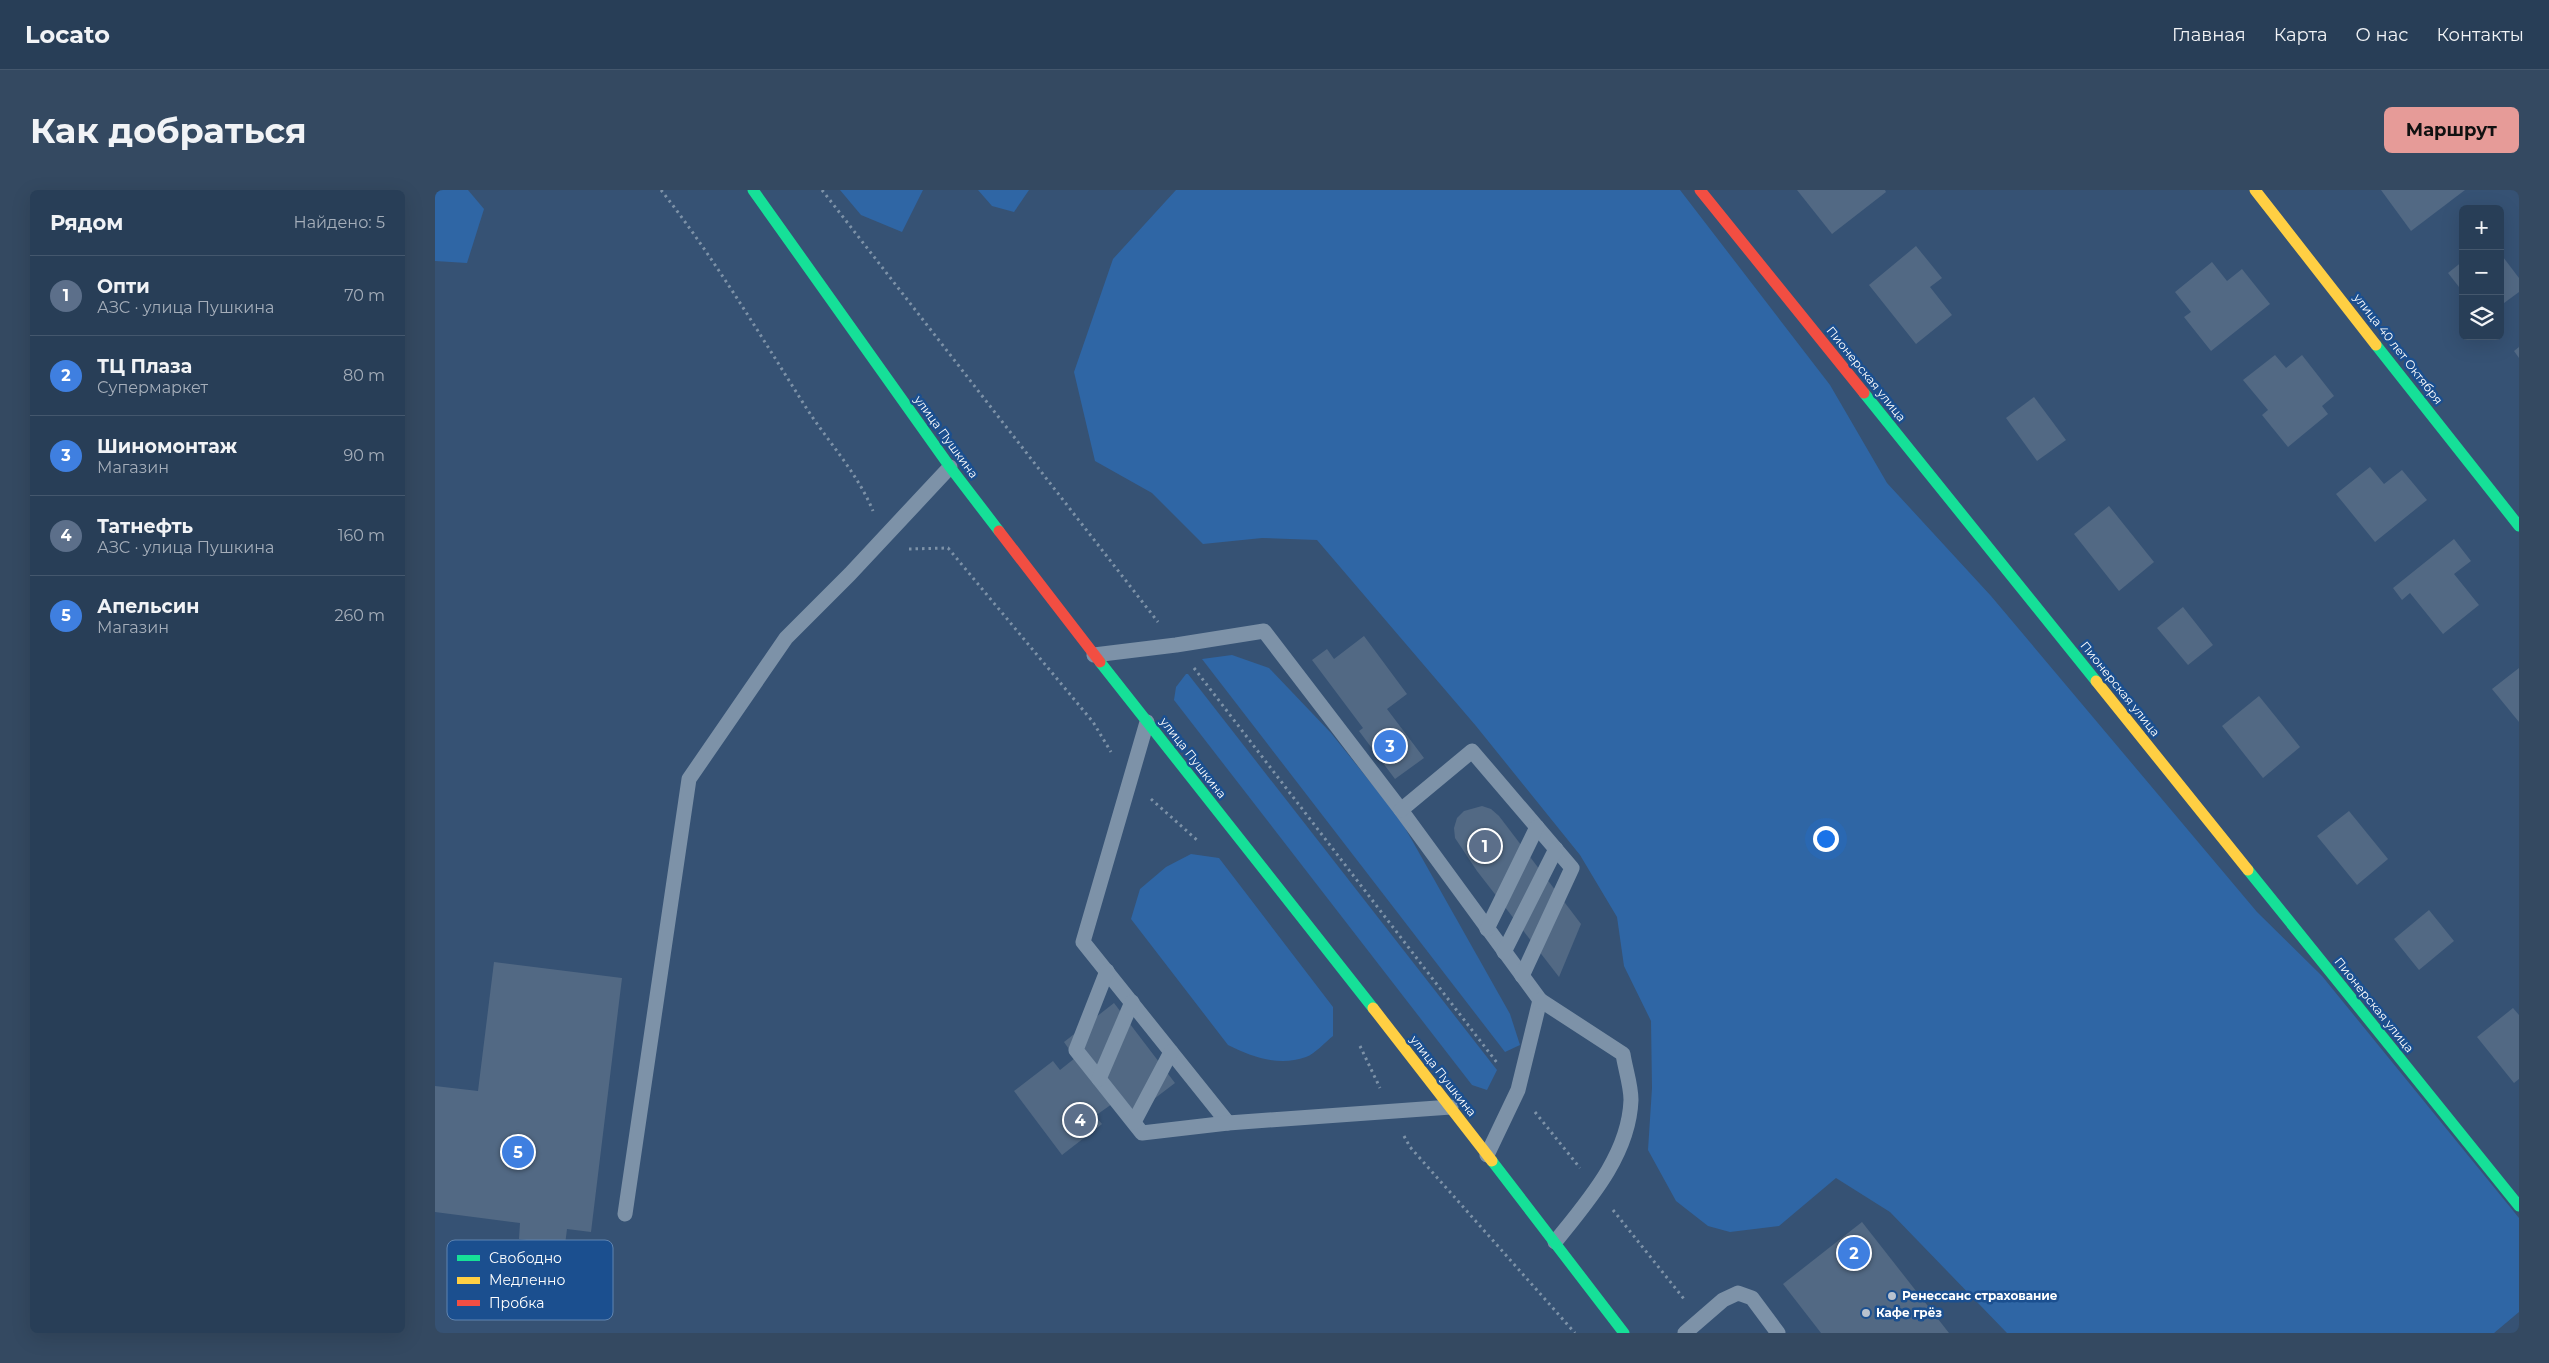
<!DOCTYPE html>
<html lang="ru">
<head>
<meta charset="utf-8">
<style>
  :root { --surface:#283e57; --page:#344961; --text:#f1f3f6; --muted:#a5aeba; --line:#44576d; --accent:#e69b98 }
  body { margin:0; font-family:Montserrat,sans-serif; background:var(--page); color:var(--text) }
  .controls { position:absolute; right:15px; top:15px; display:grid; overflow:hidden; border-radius:8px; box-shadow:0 5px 20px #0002 }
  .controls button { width:45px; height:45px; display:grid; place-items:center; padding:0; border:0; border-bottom:1px solid var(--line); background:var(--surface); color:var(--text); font:25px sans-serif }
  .you { position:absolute; left:1390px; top:648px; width:18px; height:18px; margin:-12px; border:4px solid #fff; border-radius:50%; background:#1a73e8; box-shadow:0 0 0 8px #1a73e833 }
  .badge { display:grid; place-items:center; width:32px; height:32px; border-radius:50%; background:var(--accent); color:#fff; font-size:16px; font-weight:700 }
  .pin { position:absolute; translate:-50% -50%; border:2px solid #fff; box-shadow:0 1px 5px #0006 }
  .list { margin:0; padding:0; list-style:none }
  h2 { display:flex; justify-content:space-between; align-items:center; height:65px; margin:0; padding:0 20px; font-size:21px }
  h2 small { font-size:16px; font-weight:400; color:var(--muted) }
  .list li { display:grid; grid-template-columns:32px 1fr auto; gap:15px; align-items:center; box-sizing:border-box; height:80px; padding:0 20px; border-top:1px solid var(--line) }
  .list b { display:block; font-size:19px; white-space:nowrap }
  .list p { margin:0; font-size:16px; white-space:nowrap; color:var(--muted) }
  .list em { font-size:16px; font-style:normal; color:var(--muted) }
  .icon { flex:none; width:28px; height:28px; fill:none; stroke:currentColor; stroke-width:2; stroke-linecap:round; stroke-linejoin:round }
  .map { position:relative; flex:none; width:2084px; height:1143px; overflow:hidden; border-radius:8px }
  header { display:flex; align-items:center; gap:30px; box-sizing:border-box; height:70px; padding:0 25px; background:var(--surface); border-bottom:1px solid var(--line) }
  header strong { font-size:24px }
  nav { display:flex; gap:28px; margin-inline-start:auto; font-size:18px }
  .intro { display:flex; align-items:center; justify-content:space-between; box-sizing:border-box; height:120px; padding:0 30px }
  h1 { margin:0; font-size:35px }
  .button { padding:12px 22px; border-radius:8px; background:var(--accent); color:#111; font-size:18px; font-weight:700 }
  main { display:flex; gap:30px; padding:0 30px }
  aside { flex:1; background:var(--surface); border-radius:8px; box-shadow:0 5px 20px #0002 }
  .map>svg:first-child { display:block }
  .green { fill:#2f66a5 }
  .building { fill:#526984 }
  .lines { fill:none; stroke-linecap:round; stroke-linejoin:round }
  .path { stroke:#7d92a8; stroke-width:3; stroke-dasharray:2.5 4; stroke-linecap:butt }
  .lane { stroke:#7d92a8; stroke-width:15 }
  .fast { stroke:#16e098; stroke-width:11 }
  .slow { stroke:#ffcf43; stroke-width:11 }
  .jam { stroke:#f24e42; stroke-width:11 }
  .poi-dot { fill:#b9c2ce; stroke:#1b4f8f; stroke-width:2 }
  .labels { text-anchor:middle; stroke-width:5; stroke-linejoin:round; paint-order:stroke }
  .street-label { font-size:12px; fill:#fff; stroke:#1b4f8f }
  .poi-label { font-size:12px; font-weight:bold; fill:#fff; stroke:#1b4f8f; text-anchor:start }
  .key { fill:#1b4f8f; stroke:#5f84b1; stroke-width:1 }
  .key-label { font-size:14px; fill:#fff }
</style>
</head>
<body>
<header>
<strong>Locato</strong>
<nav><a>Главная</a><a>Карта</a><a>О нас</a><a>Контакты</a></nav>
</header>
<div class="intro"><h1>Как добраться</h1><a class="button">Маршрут</a></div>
<main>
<aside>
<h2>Рядом<small>Найдено: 5</small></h2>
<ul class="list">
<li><span class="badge" style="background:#5c6f8a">1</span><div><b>Опти</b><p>АЗС · улица Пушкина</p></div><em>70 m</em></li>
<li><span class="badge" style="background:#3f7fe0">2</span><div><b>ТЦ Плаза</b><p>Супермаркет</p></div><em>80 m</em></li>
<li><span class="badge" style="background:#3f7fe0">3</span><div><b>Шиномонтаж</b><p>Магазин</p></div><em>90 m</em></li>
<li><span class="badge" style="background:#5c6f8a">4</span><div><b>Татнефть</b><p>АЗС · улица Пушкина</p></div><em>160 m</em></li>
<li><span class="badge" style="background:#3f7fe0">5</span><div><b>Апельсин</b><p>Магазин</p></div><em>260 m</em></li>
</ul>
</aside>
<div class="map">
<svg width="2084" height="1143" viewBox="0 0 2084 1143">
  <rect width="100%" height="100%" fill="#365274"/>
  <g class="green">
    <path d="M0 0H33L49 19 32 73 0 71Z"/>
    <path d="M405 0H488L467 42 426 25Z"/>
    <path d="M543 0H594L579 22 557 16Z"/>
    <path d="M741 0H1245L1395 195 1452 293 1556 406 1822 722 1887 786 2084 1028V1122L2059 1143H1572L1455 1022 1401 988 1344 1036 1295 1042 1273 1036 1241 1011 1213 960 1217 898 1216 831 1189 776 1182 727 1145 665 1041 536 882 350 827 348 768 354 717 303 660 271 639 182 678 69Z"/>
    <path d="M797 465 834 478 896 543 965 629 1075 824 1085 855 1070 862 767 469Z"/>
    <path d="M751 484H753L1062 880 1052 900 1037 895 739 510 741 497Z"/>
    <path d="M756 664 784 668 898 817V846C890 852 880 864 871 867 844 877 817 867 793 855L696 729 705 699 731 677Z"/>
  </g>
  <g class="building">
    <path d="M1362 0H1450L1451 2 1397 44Z"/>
    <path d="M1946 0H2030L1976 41Z"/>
    <path d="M1481 56 1507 88 1495 97 1517 125 1481 154 1434 95Z"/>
    <path d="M2065 63 2084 88V102L2065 116Z"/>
    <path d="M2028 71V102L2013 83Z"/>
    <path d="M1777 72 1792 91 1807 79 1835 114 1776 161 1749 127 1756 122 1740 102Z"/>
    <path d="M2084 157V168L2079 161Z"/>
    <path d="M1840 165 1851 178 1867 165 1899 206 1887 216 1893 224 1853 257 1827 225 1833 220 1808 190Z"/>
    <path d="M1599 207 1631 250 1602 271 1571 228Z"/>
    <path d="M1935 277 1949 294 1967 280 1992 310 1940 352 1901 304Z"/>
    <path d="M1674 316 1719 372 1684 401 1639 344Z"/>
    <path d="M2019 349 2036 371 2019 384 2044 415 2008 444 1975 403 1967 410 1958 398Z"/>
    <path d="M1748 417 1778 455 1753 475 1722 438Z"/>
    <path d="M929 446 972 504 952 519 989 568 960 589 924 541 928 538 877 470 892 459 899 469Z"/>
    <path d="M2084 478V532L2057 499Z"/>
    <path d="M1824 506 1865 557 1828 588 1787 536Z"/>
    <path d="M1047 616 1056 619 1064 626 1146 734 1124 787 1042 681 1020 648 1019 638 1022 628 1029 621Z"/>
    <path d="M1914 621 1953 669 1922 695 1882 646Z"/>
    <path d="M1994 720 2019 751 1984 780 1959 749Z"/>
    <path d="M59 772 187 788 156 1042 132 1039 130 1055 84 1049 85 1033 0 1022V896L43 901Z"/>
    <path d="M679 813 740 893 690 931 677 914 660 926 667 934 627 965 579 901 618 871 625 880 640 868 629 852Z"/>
    <path d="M2078 818 2084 825V889L2079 893 2042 847Z"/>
    <path d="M1427 1032 1514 1143H1386L1348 1094Z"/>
  </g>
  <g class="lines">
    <g class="path">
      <path d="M226 0C280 69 325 145 372 219 394 253 423 284 438 321"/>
      <path d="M387 0 723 432"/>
      <path d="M474 359 513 358 658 532 676 562"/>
      <path d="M759 478 1063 874"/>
      <path d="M716 609 763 651"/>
      <path d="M925 856 945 898"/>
      <path d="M1100 922 1145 978"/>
      <path d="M969 946 975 957 1140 1143"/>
      <path d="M1178 1020 1249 1109"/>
    </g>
    <g class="lane">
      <path d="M659 465 741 455 829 441 966 620 1105 810 1083 900 1052 965"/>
      <path d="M712 532 648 752 793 933"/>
      <path d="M966 620 1037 561 1137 678 1087 786"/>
      <path d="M1052 739 1102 637"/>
      <path d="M1069 762 1121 659"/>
      <path d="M672 781 641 860 707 943 793 933 1016 917"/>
      <path d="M1105 810 1188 864C1190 878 1196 895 1196 910 1194 965 1153 1011 1120 1052"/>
      <path d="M664 889 697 812"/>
      <path d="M699 932 736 862"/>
      <path d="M190 1024 254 589 351 448 415 384 515 277"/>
      <path d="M1250 1143 1288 1110 1303 1103 1317 1108 1343 1143"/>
    </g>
    <g class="fast">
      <path d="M318 0 515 277 564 341"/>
      <path d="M1941 155 2084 336"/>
      <path d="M1429 203 1661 491"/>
      <path d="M665 472 938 818"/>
      <path d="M1813 680 2084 1016"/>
      <path d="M1057 971 1189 1143"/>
    </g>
    <g class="slow">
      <path d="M1820 0 1941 155"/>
      <path d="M1661 491 1813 680"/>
      <path d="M938 818 1057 971"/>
    </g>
    <g class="jam">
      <path d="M1265 0 1429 203"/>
      <path d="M564 341 665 472"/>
    </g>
  </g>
  <g class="poi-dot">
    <circle cx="1457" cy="1106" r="5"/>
    <circle cx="1431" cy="1123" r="5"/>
  </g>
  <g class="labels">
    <g class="street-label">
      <text transform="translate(1963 159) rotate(52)" y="4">улица 40 лет Октября</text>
      <text transform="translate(1431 184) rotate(51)" y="4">Пионерская улица</text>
      <text transform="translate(511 247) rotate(54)" y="4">улица Пушкина</text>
      <text transform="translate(1685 499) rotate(51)" y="4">Пионерская улица</text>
      <text transform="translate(758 568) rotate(52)" y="4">улица Пушкина</text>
      <text transform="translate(1939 815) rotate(51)" y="4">Пионерская улица</text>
      <text transform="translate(1008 886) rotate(52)" y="4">улица Пушкина</text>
    </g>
    <g class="poi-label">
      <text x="1467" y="1110">Ренессанс страхование</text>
      <text x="1441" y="1127">Кафе грёз</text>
    </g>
  </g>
  <rect x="12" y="1050" width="166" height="80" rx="8" class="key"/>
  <rect x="22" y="1065" width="23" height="6" fill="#16e098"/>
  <rect x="22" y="1087" width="23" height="7" fill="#ffcf43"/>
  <rect x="22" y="1110" width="23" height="6" fill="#f24e42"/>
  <g class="key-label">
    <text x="54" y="1073">Свободно</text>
    <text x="54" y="1095">Медленно</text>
    <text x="54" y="1118">Пробка</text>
  </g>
</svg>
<div class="controls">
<button>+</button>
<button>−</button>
<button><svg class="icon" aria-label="layers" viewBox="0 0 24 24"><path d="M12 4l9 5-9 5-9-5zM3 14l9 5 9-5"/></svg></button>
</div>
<div class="you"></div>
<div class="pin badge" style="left:1050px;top:656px;background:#5c6f8a">1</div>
<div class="pin badge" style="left:1419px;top:1063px;background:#3f7fe0">2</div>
<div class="pin badge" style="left:955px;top:556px;background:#3f7fe0">3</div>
<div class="pin badge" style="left:645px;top:930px;background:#5c6f8a">4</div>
<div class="pin badge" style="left:83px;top:962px;background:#3f7fe0">5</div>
</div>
</main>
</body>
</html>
